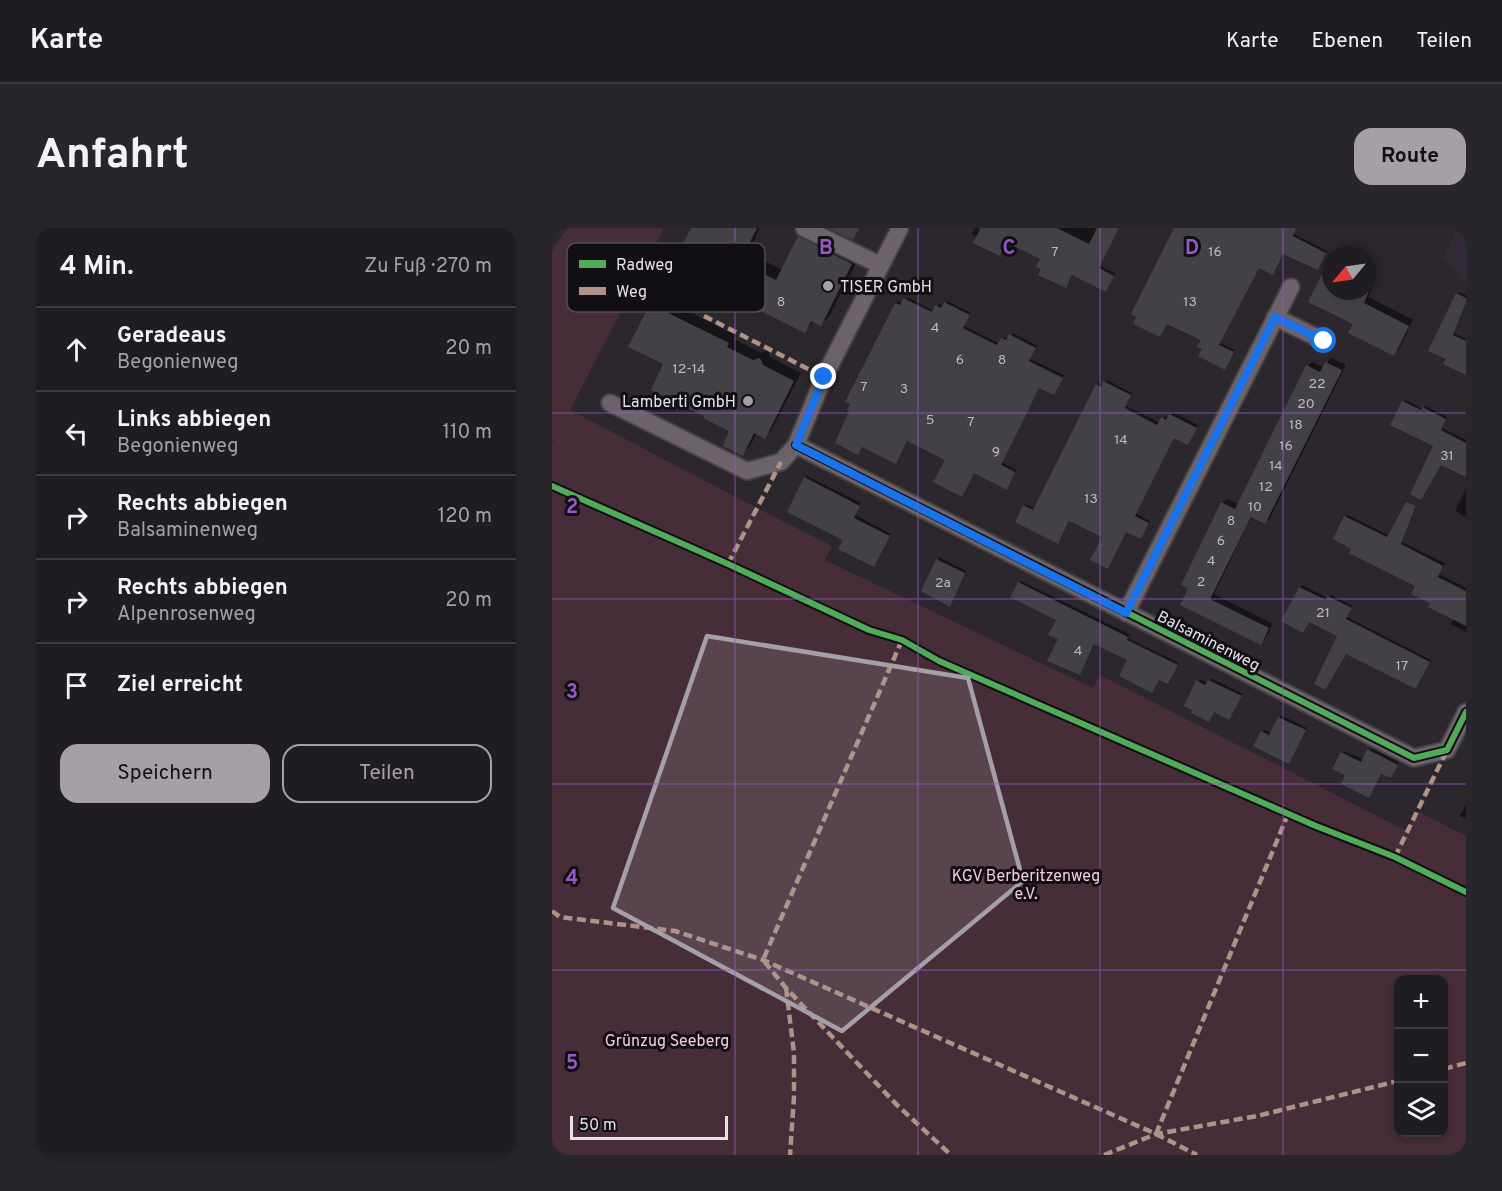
<!DOCTYPE html>
<html lang="de">
<head>
<meta charset="utf-8">
<style>
  :root { --surface:#201d22; --page:#28262a; --text:#f1f3f6; --muted:#a2a2a5; --line:#3d3b40; --accent:#a5a0a7 }
  body { margin:0; font-family:Overpass,sans-serif; background:var(--page); color:var(--text) }
  .controls { position:absolute; right:18px; bottom:18px; display:grid; overflow:hidden; border-radius:12px; box-shadow:0 3px 9px #0003 }
  .controls button { width:54px; height:54px; display:grid; place-items:center; padding:0; border:0; border-bottom:2px solid var(--line); background:var(--surface); color:var(--text); font:30px sans-serif }
  .compass { position:absolute; left:770px; top:18px; width:54px; height:54px; border-radius:50%; background:var(--surface); box-shadow:0 3px 9px #0003; rotate:241deg }
  .scale { position:absolute; left:18px; bottom:15px; width:158px; box-sizing:border-box; padding-left:6px; border:3px solid #e6e1e8; border-top:0; font-size:16px; line-height:21px; white-space:nowrap; color:#e6e1e8; -webkit-text-stroke:4px #120f14; paint-order:stroke }
  .stop { position:absolute; width:18px; height:18px; margin:-14px; border:4px solid #1a73e8; border-radius:50%; background:#fff }
  .stop.end { background:#1a73e8; border-color:#fff; box-shadow:0 2px 6px #0008 }
  .list { margin:0; padding:0; list-style:none }
  h2 { display:flex; justify-content:space-between; align-items:center; height:78px; margin:0; padding:0 24px; font-size:26px }
  h2 small { font-size:20px; font-weight:400; color:var(--muted) }
  .list li { display:grid; grid-template-columns:39px 1fr auto; gap:18px; align-items:center; box-sizing:border-box; height:84px; padding:0 24px; border-top:2px solid var(--line) }
  .list b { display:block; font-size:22px; white-space:nowrap }
  .list p { margin:0; font-size:20px; white-space:nowrap; color:var(--muted) }
  .list em { font-size:20px; font-style:normal; color:var(--muted) }
  .actions { display:flex; gap:12px; padding:18px 24px }
  .actions a { flex:1; padding:14px 0; border:2px solid var(--accent); border-radius:18px; text-align:center; font-size:21px; color:var(--accent) }
  .actions .main { background:var(--accent); color:#111 }
  .icon { flex:none; width:33px; height:33px; fill:none; stroke:currentColor; stroke-width:2; stroke-linecap:round; stroke-linejoin:round }
  .map { position:relative; flex:none; width:914px; height:927px; overflow:hidden; border-radius:18px }
  header { display:flex; align-items:center; gap:36px; box-sizing:border-box; height:84px; padding:0 30px; background:var(--surface); border-bottom:2px solid var(--line) }
  header strong { font-size:28px }
  nav { display:flex; gap:33px; margin-inline-start:auto; font-size:21px }
  .intro { display:flex; align-items:center; justify-content:space-between; box-sizing:border-box; height:144px; padding:0 36px }
  h1 { margin:0; font-size:42px }
  .button { padding:15px 27px; border-radius:18px; background:var(--accent); color:#111; font-size:21px; font-weight:700 }
  main { display:flex; gap:36px; padding:0 36px }
  aside { flex:1; background:var(--surface); border-radius:18px; box-shadow:0 3px 9px #0003 }
  .map>svg:first-child { display:block }
  .built { fill:#332937 }
  .green { fill:#462d38; fill-rule:evenodd }
  .shadow { fill:#0007 }
  .building { fill:#444146 }
  .lines { fill:none; stroke-linecap:round; stroke-linejoin:round }
  .minor-casing { stroke:#454246; stroke-width:20 }
  .minor { stroke:#6c626a; stroke-width:16 }
  .quiet { stroke:#af9288; stroke-width:4.5; stroke-dasharray:9 4.5; stroke-linecap:butt }
  .cycleway-casing { stroke:#120f14; stroke-width:10 }
  .cycleway { stroke:#51ab58; stroke-width:6 }
  .route { stroke:#1a73e8; stroke-width:8 }
  .marked { fill:#a5a0a7; fill-opacity:0.2; stroke:#a5a0a7; stroke-width:4.5; stroke-linejoin:round }
  .grid { fill:none; stroke:#9659c9; stroke-width:1.5; stroke-opacity:0.55 }
  .poi-dot { fill:#a5a0a7; stroke:#120f14; stroke-width:2 }
  .labels { text-anchor:middle; stroke-width:6; stroke-linejoin:round; paint-order:stroke }
  .number-label { font-size:14px; fill:#beb9c0 }
  .poi-label { font-size:16px; fill:#e6e1e8; stroke:#120f14; text-anchor:start }
  .street-label { font-size:16px; fill:#e6e1e8; stroke:#120f14 }
  .park-label { font-size:16px; fill:#f8cddd; stroke:#120f14 }
  .key { fill:#120f14; stroke:#524e54; stroke-width:1.5 }
  .key-label { font-size:16px; fill:#e6e1e8 }
  .grid-label { font-size:20px; text-anchor:middle; font-weight:bold; fill:#9659c9; stroke:#120f14; stroke-width:6; stroke-linejoin:round; paint-order:stroke }
</style>
</head>
<body>
<header>
<strong>Karte</strong>
<nav><a>Karte</a><a>Ebenen</a><a>Teilen</a></nav>
</header>
<div class="intro"><h1>Anfahrt</h1><a class="button">Route</a></div>
<main>
<aside>
<h2>4 Min.<small>Zu Fuß · 270 m</small></h2>
<ul class="list">
<li><svg class="icon" aria-label="ahead" viewBox="0 0 24 24"><path d="M12 20V5M6 11l6-6 6 6"/></svg><div><b>Geradeaus</b><p>Begonienweg</p></div><em>20 m</em></li>
<li><svg class="icon" aria-label="left" viewBox="0 0 24 24"><path d="M17 20v-9H6M10 6l-5 5 5 5"/></svg><div><b>Links abbiegen</b><p>Begonienweg</p></div><em>110 m</em></li>
<li><svg class="icon" aria-label="right" viewBox="0 0 24 24"><path d="M7 20v-9h11M14 6l5 5-5 5"/></svg><div><b>Rechts abbiegen</b><p>Balsaminenweg</p></div><em>120 m</em></li>
<li><svg class="icon" aria-label="right" viewBox="0 0 24 24"><path d="M7 20v-9h11M14 6l5 5-5 5"/></svg><div><b>Rechts abbiegen</b><p>Alpenrosenweg</p></div><em>20 m</em></li>
<li><svg class="icon" aria-label="arrive" viewBox="0 0 24 24"><path d="M6 21V4h12l-3 4 3 4H6"/></svg><div><b>Ziel erreicht</b></div></li>
</ul>
<div class="actions"><a class="main">Speichern</a><a>Teilen</a></div>
</aside>
<div class="map">
<svg width="914" height="927" viewBox="0 0 914 927">
  <rect width="100%" height="100%" fill="#2b272d"/>
  <path class="built" d="M906 0H914V54L904 49 906 42 890 32Z"/>
  <path class="green" d="M15 0H112L18 182 205 280 280 318 273 332 541 460 548 447 855 603 865 583 914 608V927H0V260L279 384 176 336 0 258V216L4 209 0 214V23ZM846 752H892V904H846Z"/>
  <g class="shadow">
    <path d="M142 0H208L196 25 231 42 247 9 256 0 308 27 278 87 269 96 262 93 252 103Z"/>
    <path d="M423 0H567L548 38 563 45 556 60 521 46 516 56 491 41 490 30 455 13 449 24 420 6Z"/>
    <path d="M624 0H744L742 6 775 23 768 38 732 24 723 43 707 38 668 115 683 122 673 140 652 121Z"/>
    <path d="M779 41V63H815V59L820 61 816 69 861 92 847 121 842 126 803 96 758 74Z"/>
    <path d="M907 64 914 67V76L902 105 914 111V146L893 135 905 66Z"/>
    <path d="M107 69 184 107 182 111 209 125 216 123 218 129 249 145 220 201 212 209 205 205 198 218 191 226 179 203 154 187 113 136 100 77Z"/>
    <path d="M355 69 382 83 387 76 391 78 395 73 419 85 412 98 448 116 452 109 457 110 461 105 485 118 478 131 512 147 502 166 488 158 450 234 464 242 456 258 356 211 346 232 311 218 306 225 298 182 300 176 295 173 344 75 346 73 351 75Z"/>
    <path d="M779 130 794 137 718 290 713 294 700 288 662 366 721 396 713 411 708 415 630 376 670 275 675 271 687 276 756 138 760 134 772 139Z"/>
    <path d="M555 152 580 165 574 178 608 195 613 188 616 190 621 184 646 197 636 215 622 209 584 285 598 293 589 310 574 302 552 308 518 292 508 312 472 278 474 276 483 281 545 157 547 155 551 157Z"/>
    <path d="M854 172 871 181 874 178 895 189 890 200 914 212V247L883 218 852 174Z"/>
    <path d="M255 248 309 275 303 287 339 306 322 338 293 312 253 250Z"/>
    <path d="M914 261V289L903 283Z"/>
    <path d="M855 276 864 280 850 314 893 335 887 346 914 360V404L899 396 902 390 880 374 865 357 801 320 794 289 796 287 838 308Z"/>
    <path d="M387 329 414 343 398 377 371 363Z"/>
    <path d="M469 353 577 406 576 410 627 435 618 452 607 450 577 431 543 415 529 443 508 410 506 391 467 355Z"/>
    <path d="M750 357 776 370 779 367 801 378 795 389 879 432 866 458 864 460 787 408 758 393H731Z"/>
    <path d="M659 450 691 466 679 488 646 453 648 451 656 455Z"/>
    <path d="M729 487 755 500 739 532 710 504 712 502 720 505Z"/>
    <path d="M819 520 847 534 841 547 830 545 817 568 795 546 790 525 792 523 812 532Z"/>
    <path d="M914 576V591L908 588Z"/>
  </g>
  <g class="building">
    <path d="M139 0H205L188 34 224 52 246 8 300 36 269 98 259 93 253 105 119 38Z"/>
    <path d="M276 0H307L301 12Z"/>
    <path d="M426 0H505L537 16 545 0H567L547 40 562 48 554 64 520 47 514 60 486 47 489 41 484 39 488 31 454 14 448 28 421 15 428 1Z"/>
    <path d="M622 0H744L741 8 774 25 766 42 731 26 721 47 707 40 667 117 682 124 673 142 646 128 650 121 645 119 649 112 615 96 608 109 581 96 584 89 579 86Z"/>
    <path d="M779 28V63H817L812 75 857 98 842 128 796 105 801 96 756 74Z"/>
    <path d="M904 65 914 70V75L901 107 914 113V147L891 136 894 131 876 123Z"/>
    <path d="M351 70 380 84 383 77 389 80 392 74 418 87 411 100 445 117 449 110 454 112 457 106 484 120 477 133 511 150 502 167 487 160 473 189 449 237 463 244 455 262 422 245 410 269 381 254 393 232 355 213 344 236 310 219 306 227 283 215 297 183 295 182 298 176 293 174 343 75 348 77Z"/>
    <path d="M98 76 177 115 175 119 201 132 208 130 211 137 242 153 213 211 202 205 191 228 171 218 177 203 151 190 152 188 99 162 111 136 76 119Z"/>
    <path d="M773 134 790 142 713 296 699 289 658 371 717 400 709 417 628 377 636 360 629 357 669 274 683 281 754 137 768 144Z"/>
    <path d="M551 153 579 167 573 180 605 197 609 189 614 192 617 186 645 200 636 217 622 210 583 288 597 295 589 311 574 304 556 341 538 332 550 309 517 293 506 316 463 294 471 277 481 282 544 156 549 159Z"/>
    <path d="M850 173 869 182 870 179 894 191 889 202 914 215V249L889 237 869 272 858 266 881 218 838 197Z"/>
    <path d="M252 249 308 278 302 290 338 308 322 339 286 321 291 312 235 284Z"/>
    <path d="M854 274 864 278 849 316 891 338 886 349 914 363V398L876 379 878 375 859 366 863 358 797 325 799 321 781 311 792 288 835 309Z"/>
    <path d="M384 331 413 345 398 379 369 363Z"/>
    <path d="M466 354 576 409 575 412 626 437 616 456 607 452 600 465 567 448 575 432 542 416 528 447 495 433 506 411 496 407 504 392 458 369Z"/>
    <path d="M747 359 774 372 775 368 800 380 794 391 878 434 864 461 794 426 773 462 762 456 785 408 757 394 751 405 729 393Z"/>
    <path d="M644 452 653 457 656 452 690 468 677 492 662 484 657 494 639 485 640 482 632 478Z"/>
    <path d="M726 489 754 502 737 536 701 518 709 503 717 507Z"/>
    <path d="M815 521 846 537 839 550 829 546 817 570 789 556 793 547 780 541 789 524 809 534Z"/>
  </g>
  <g class="lines">
    <defs>
      <g id="minor">
        <path d="M252 0 328 37"/>
        <path d="M723 89 772 113"/>
        <path d="M58 175 195 243 229 234 244 217 272 149 348 0"/>
        <path d="M244 217 862 530 895 522 914 484"/>
        <path d="M574 385 739 59"/>
      </g>
    </defs>
    <use href="#minor" class="minor-casing"/>
    <use href="#minor" class="minor"/>
    <g class="quiet">
      <path d="M0 7 5 0"/>
      <path d="M152 88 272 149"/>
      <path d="M176 336 229 234"/>
      <path d="M350 412 211 732 234 760 344 876 399 927"/>
      <path d="M843 629 895 522"/>
      <path d="M0 683 8 689 123 703 211 732 604 906 645 927"/>
      <path d="M234 760 242 825V869L238 927"/>
      <path d="M892 841 914 835"/>
      <path d="M604 906 736 586"/>
      <path d="M552 927 604 906 705 888 846 853"/>
    </g>
    <defs>
      <g id="cycleway">
        <path d="M244 217 862 530 895 522 914 484"/>
        <path d="M0 258 176 336 317 402 350 412 387 433 764 598 843 629 914 664"/>
      </g>
    </defs>
    <use href="#cycleway" class="cycleway-casing"/>
    <use href="#cycleway" class="cycleway"/>
  </g>
  <g class="lines">
    <path class="route" d="M272 149 244 217 574 385 723 89 772 113"/>
  </g>
  <path class="marked" d="M155 408 416 450 471 653 290 803 61 680Z"/>
  <path class="grid" d="M183 0V927M366 0V927M548 0V927M731 0V927M0 185H914M0 371H914M0 556H914M0 742H914"/>
  <g class="poi-dot">
    <circle cx="276" cy="58" r="6"/>
    <circle cx="196" cy="173" r="6"/>
  </g>
  <g class="labels">
    <g class="number-label">
      <text x="503" y="28">7</text>
      <text x="663" y="28">16</text>
      <text x="229" y="78">8</text>
      <text x="638" y="78">13</text>
      <text x="383" y="104">4</text>
      <text x="408" y="136">6</text>
      <text x="450" y="136">8</text>
      <text x="137" y="145">12-14</text>
      <text x="765" y="160">22</text>
      <text x="312" y="163">7</text>
      <text x="352" y="165">3</text>
      <text x="754" y="180">20</text>
      <text x="378" y="196">5</text>
      <text x="419" y="198">7</text>
      <text x="744" y="201">18</text>
      <text x="569" y="216">14</text>
      <text x="734" y="222">16</text>
      <text x="444" y="228">9</text>
      <text x="895" y="232">31</text>
      <text x="724" y="242">14</text>
      <text x="714" y="263">12</text>
      <text x="539" y="275">13</text>
      <text x="703" y="283">10</text>
      <text x="679" y="297">8</text>
      <text x="669" y="317">6</text>
      <text x="659" y="337">4</text>
      <text x="649" y="358">2</text>
      <text x="391" y="359">2a</text>
      <text x="771" y="389">21</text>
      <text x="526" y="427">4</text>
      <text x="850" y="442">17</text>
    </g>
    <g class="poi-label">
      <text x="288" y="64">TISER GmbH</text>
      <text x="184" y="179" text-anchor="end">Lamberti GmbH</text>
    </g>
    <g class="street-label">
      <text transform="translate(657 412) rotate(27)" y="6">Balsaminenweg</text>
    </g>
    <g class="park-label">
      <text x="474" y="653">KGV Berberitzenweg<tspan x="474" dy="18">e.V.</tspan></text>
      <text x="115" y="818">Grünzug Seeberg</text>
    </g>
  </g>
  <rect x="15" y="15" width="198" height="69" rx="9" class="key"/>
  <rect x="27" y="32" width="27" height="8" fill="#51ab58"/>
  <rect x="27" y="59" width="27" height="8" fill="#af9288"/>
  <g class="key-label">
    <text x="64" y="42">Radweg</text>
    <text x="64" y="69">Weg</text>
  </g>
  <g class="grid-label">
    <text x="274" y="26">B</text>
    <text x="457" y="26">C</text>
    <text x="640" y="26">D</text>
    <text x="20" y="285">2</text>
    <text x="20" y="470">3</text>
    <text x="20" y="656">4</text>
    <text x="20" y="841">5</text>
  </g>
</svg>
<div class="controls">
<button>+</button>
<button>−</button>
<button><svg class="icon" aria-label="layers" viewBox="0 0 24 24"><path d="M12 4l9 5-9 5-9-5zM3 14l9 5 9-5"/></svg></button>
</div>
<svg class="compass" viewBox="-18 -18 36 36"><path d="M0-13l5 13h-10z" fill="#e53935"/><path d="M0 13l5-13h-10z" fill="#a2a2a5"/></svg>
<div class="scale">50 m</div>
<div class="stop" style="left:772px;top:113px"></div>
<div class="stop end" style="left:272px;top:149px"></div>
</div>
</main>
</body>
</html>
